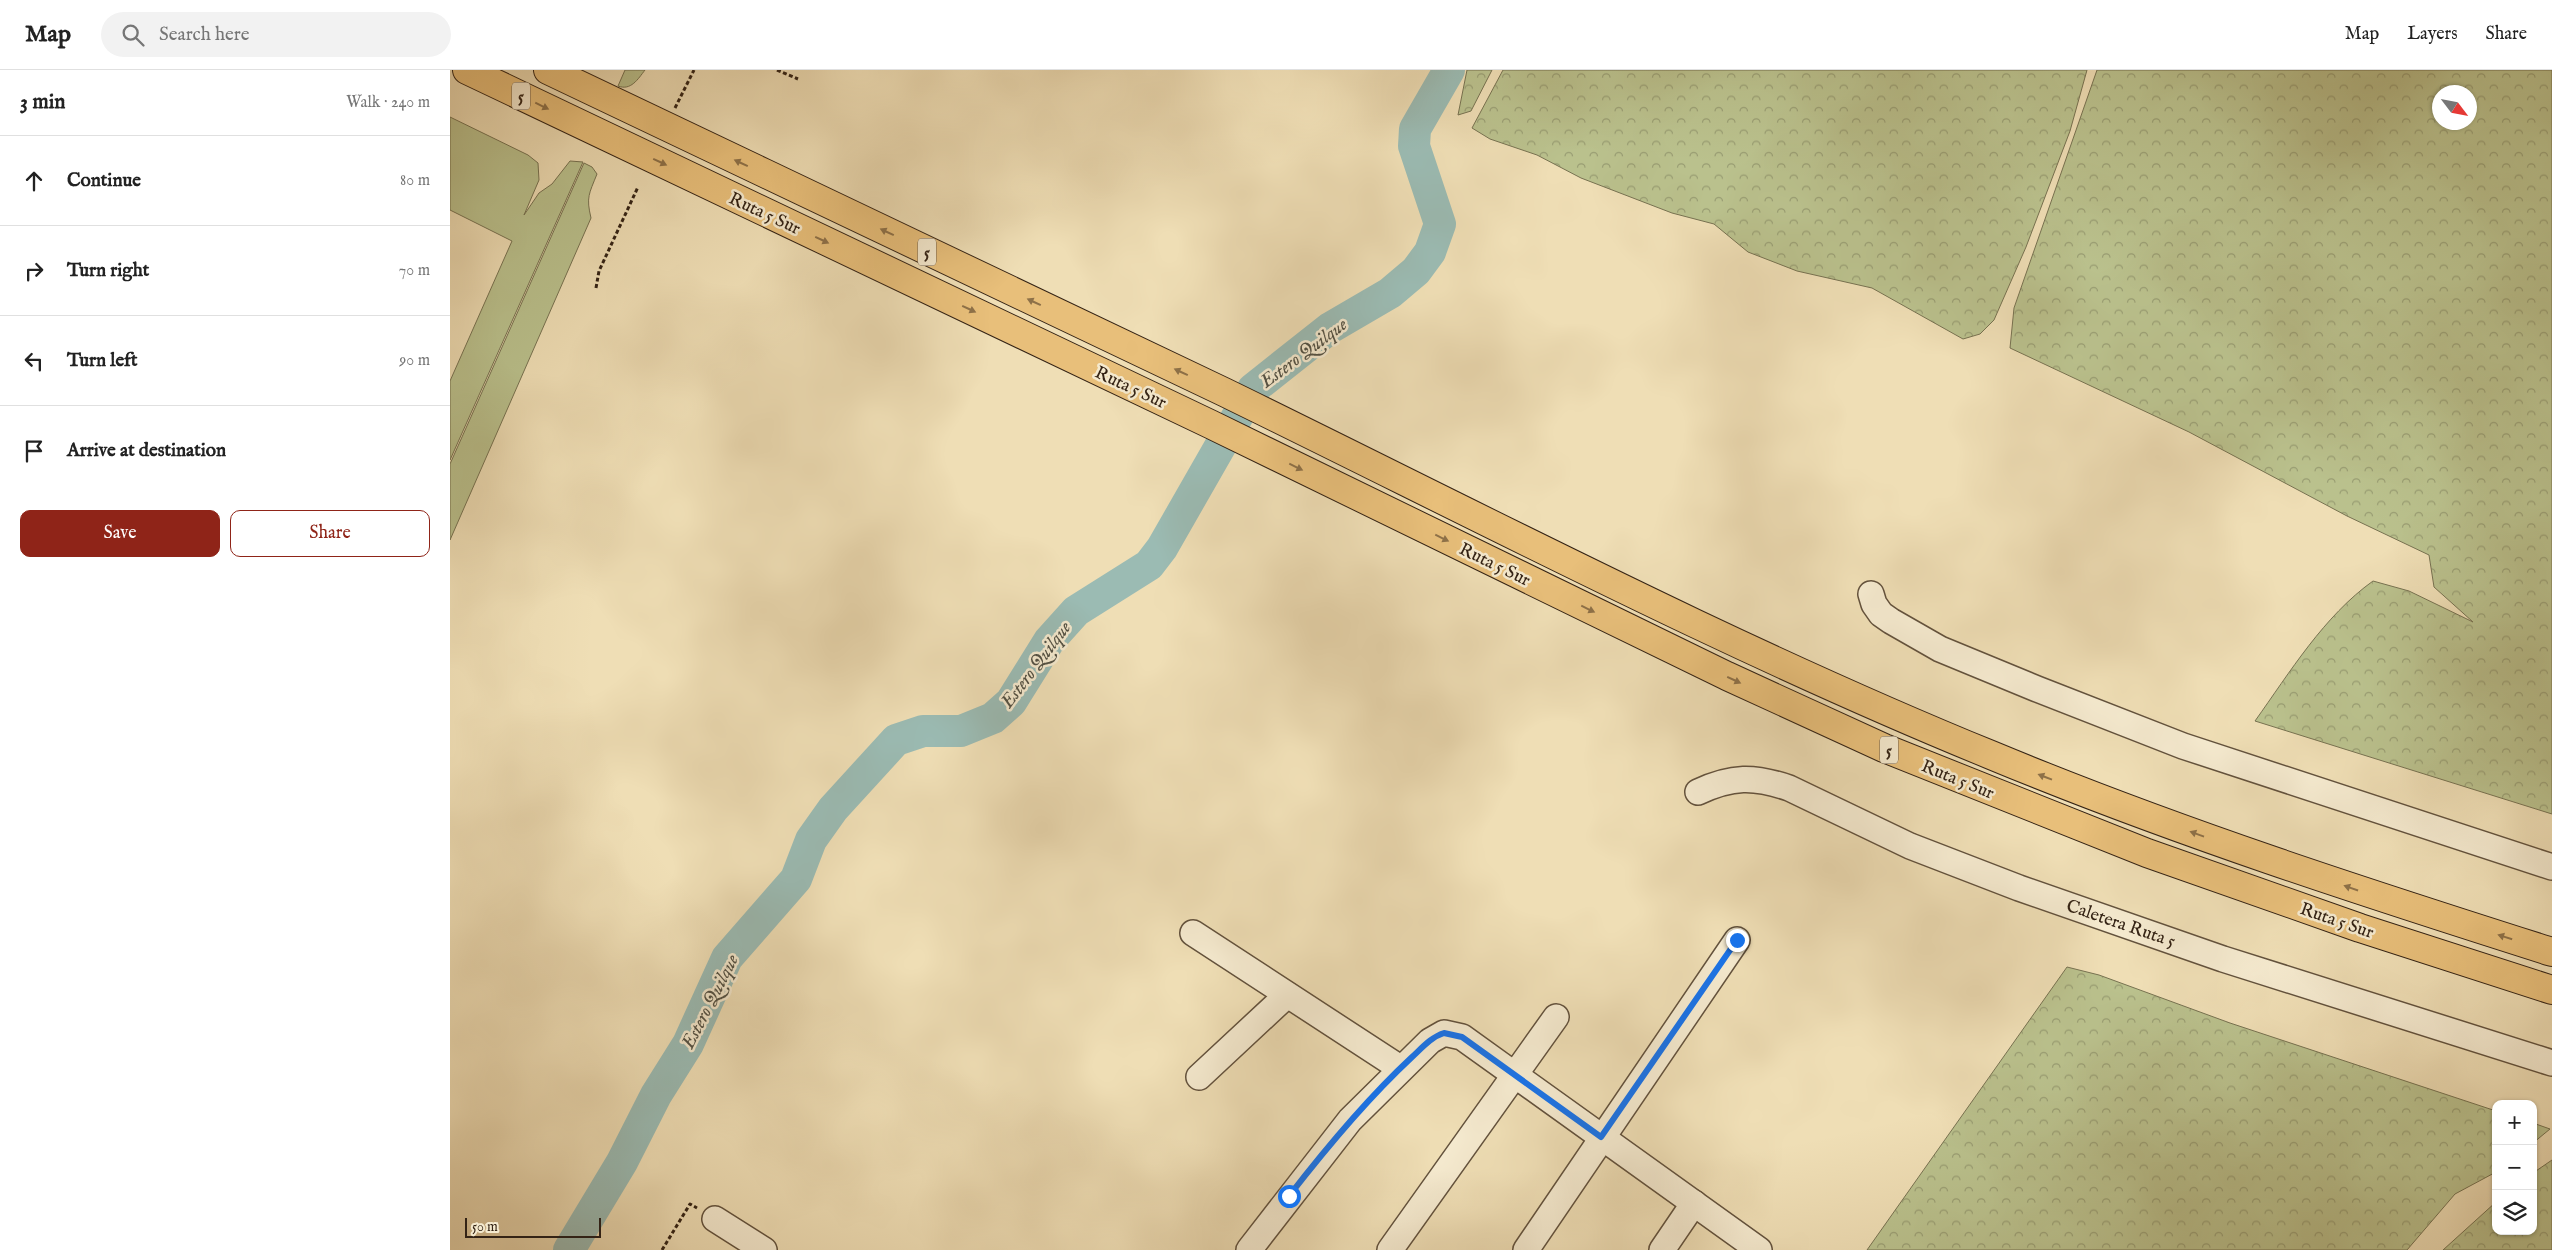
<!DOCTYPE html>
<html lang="en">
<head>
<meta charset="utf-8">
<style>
  :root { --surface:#fff; --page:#f2f2f2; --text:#222; --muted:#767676; --line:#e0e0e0; --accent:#8f2418 }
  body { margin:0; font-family:"IM FELL English",serif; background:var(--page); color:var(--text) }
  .controls { position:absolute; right:15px; bottom:15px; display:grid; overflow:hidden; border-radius:10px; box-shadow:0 1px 4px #0004 }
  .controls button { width:45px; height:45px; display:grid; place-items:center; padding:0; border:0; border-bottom:1px solid var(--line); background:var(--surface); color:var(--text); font:25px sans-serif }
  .compass { position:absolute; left:1982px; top:15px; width:45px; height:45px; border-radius:50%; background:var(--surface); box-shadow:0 1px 4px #0004; rotate:122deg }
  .scale { position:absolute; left:15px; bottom:12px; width:136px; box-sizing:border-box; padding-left:5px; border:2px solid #342315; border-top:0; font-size:14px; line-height:18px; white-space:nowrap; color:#342315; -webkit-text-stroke:4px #f5eacf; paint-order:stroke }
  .stop { position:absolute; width:15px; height:15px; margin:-11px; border:4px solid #1a73e8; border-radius:50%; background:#fff }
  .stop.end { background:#1a73e8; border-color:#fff; box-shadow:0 1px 5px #0008 }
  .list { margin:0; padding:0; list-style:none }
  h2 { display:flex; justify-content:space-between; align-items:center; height:65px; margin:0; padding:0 20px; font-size:21px }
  h2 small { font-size:16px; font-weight:400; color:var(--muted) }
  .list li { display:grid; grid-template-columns:32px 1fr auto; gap:15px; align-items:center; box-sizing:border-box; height:90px; padding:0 20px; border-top:1px solid var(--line) }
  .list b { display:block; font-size:19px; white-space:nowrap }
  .list em { font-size:16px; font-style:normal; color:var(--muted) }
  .actions { display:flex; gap:10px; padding:15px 20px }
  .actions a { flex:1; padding:11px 0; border:1px solid var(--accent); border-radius:10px; text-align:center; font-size:18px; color:var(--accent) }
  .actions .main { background:var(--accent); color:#fff }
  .icon { flex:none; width:28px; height:28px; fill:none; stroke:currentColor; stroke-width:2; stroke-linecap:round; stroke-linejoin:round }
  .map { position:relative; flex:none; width:2102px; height:1180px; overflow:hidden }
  header { display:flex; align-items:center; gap:30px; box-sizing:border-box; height:70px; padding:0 25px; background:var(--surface); border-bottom:1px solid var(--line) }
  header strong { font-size:24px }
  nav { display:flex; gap:28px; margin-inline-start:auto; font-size:18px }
  .search { width:350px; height:45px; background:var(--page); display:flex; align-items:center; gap:12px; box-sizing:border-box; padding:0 18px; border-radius:28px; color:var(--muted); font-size:19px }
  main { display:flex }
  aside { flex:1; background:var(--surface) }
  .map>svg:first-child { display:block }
  .green { fill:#bac18d; stroke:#777251 }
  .forest { fill:url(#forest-crowns); stroke:#777251; fill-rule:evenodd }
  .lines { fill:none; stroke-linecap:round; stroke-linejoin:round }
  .river { stroke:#9bbbb3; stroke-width:32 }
  .minor-casing { stroke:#63523d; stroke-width:28 }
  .highway-casing { stroke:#342315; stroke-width:30 }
  .path { stroke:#342315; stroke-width:3; stroke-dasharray:4 2.5; stroke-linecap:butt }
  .minor { stroke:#f5eacf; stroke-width:25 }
  .highway { stroke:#e8bf7a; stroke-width:28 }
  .oneway { fill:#8e7148 }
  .route { stroke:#1a73e8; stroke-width:6 }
  .labels { text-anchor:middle; stroke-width:5; stroke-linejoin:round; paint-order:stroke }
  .shield { fill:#f5eacf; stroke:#6e5f4d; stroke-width:1 }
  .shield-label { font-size:16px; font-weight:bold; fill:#342315 }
  .street-label { font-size:18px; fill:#342315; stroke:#f5eacf }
  .water-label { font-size:19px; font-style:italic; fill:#535144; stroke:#f5eacf }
</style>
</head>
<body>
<header>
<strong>Map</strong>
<div class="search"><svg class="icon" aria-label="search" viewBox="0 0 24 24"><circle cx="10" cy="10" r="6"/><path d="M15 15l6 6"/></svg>Search here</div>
<nav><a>Map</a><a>Layers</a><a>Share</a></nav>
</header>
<main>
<aside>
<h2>3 min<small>Walk · 240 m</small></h2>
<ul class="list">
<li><svg class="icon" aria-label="ahead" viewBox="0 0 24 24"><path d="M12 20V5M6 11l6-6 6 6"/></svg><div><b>Continue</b></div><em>80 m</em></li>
<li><svg class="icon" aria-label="right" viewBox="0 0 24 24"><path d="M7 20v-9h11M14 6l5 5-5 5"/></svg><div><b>Turn right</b></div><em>70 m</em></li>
<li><svg class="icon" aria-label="left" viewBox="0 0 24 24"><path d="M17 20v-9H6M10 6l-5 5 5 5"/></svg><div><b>Turn left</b></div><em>90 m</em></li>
<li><svg class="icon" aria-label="arrive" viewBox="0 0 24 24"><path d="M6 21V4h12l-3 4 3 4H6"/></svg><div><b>Arrive at destination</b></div></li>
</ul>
<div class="actions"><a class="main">Save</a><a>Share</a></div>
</aside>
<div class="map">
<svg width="2102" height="1180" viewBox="0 0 2102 1180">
  <defs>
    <pattern id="forest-crowns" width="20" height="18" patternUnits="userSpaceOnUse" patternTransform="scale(1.25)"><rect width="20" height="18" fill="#bac18d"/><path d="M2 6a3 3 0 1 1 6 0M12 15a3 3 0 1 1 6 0" fill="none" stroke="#989c72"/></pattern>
  </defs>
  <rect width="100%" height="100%" fill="#efdeb5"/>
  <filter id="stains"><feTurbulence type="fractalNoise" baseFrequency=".004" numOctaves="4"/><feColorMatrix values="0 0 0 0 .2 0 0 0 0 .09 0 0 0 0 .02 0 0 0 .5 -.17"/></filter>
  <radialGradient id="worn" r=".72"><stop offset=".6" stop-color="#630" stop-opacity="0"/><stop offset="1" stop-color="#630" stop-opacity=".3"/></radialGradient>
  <g class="green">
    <path d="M175 0H195C188 9 181 21 168 16Z"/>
    <path d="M0 47 78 85 88 93 89 110 74 145 89 123 102 114 120 91 133 92 0 390V311L62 171 0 140Z"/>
    <path d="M134 93 142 97 147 104C139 124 136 127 141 148L0 470V394Z"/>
  </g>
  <g class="forest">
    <path d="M1017 0H1042L1021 41 1008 45Z"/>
    <path d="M1053 0H1637L1620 61 1576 177 1544 250 1530 264 1513 269 1422 218 1347 201 1298 182 1264 154 1222 143 1131 108 1087 85 1040 69 1022 58Z"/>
    <path d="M1647 0H2102V744L1805 651C1840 602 1874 546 1923 511L1959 521 2023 552 1984 517 1979 485 1897 446 1739 362 1560 278 1564 238ZM1990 22H2020V52H1990Z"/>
    <path d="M1617 897 1649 905 1780 953 2046 1041V1102L2005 1124 1957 1180H1417Z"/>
    <path d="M2083 1053 2100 1059 2083 1073Z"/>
    <path d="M2102 1090V1180H1993L2046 1132V1161H2083V1103Z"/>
  </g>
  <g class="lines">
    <path class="river" d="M119 1180 172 1092 206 1025 238 974 277 888 346 809 361 770 383 739 446 670 473 661H511L543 648 561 632 599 571 626 541 699 495 712 478 803 319 880 258 940 223 966 201 980 182 990 154 964 76 965 59 999 0"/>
    <defs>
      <g id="minor">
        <path d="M1421 524 1424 534 1431 544 1441 551 1490 579 1587 619 1733 676 2102 797"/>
        <path d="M1248 722C1282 706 1304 706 1339 718L1460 776 1569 818 1773 889 2102 993"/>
        <path d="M743 863 950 998"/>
        <path d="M749 1007 837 925"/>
        <path d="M265 1149 314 1180"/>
        <path d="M799 1180 900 1050 980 971 994 963 1012 967 1309 1180"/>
        <path d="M940 1180 1106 947"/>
        <path d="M1076 1180 1287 870"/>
        <path d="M1212 1180 1244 1133"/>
      </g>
      <g id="highway">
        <path d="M17 0 760 354 1277 606 1434 678 1697 783 1910 858 2102 920"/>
        <path d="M98 0C323 108 549 213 774 322 1028 446 1279 578 1541 685 1724 761 1913 822 2102 882"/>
      </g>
    </defs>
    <use href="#minor" class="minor-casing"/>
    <use href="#highway" class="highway-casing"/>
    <g class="path">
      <path d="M327 0 348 9"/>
      <path d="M225 38 244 0"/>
      <path d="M146 218 149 201 188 117"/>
      <path d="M212 1180 240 1134 247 1138"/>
    </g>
    <use href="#minor" class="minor"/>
    <use href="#highway" class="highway"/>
  </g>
  <defs><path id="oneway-solid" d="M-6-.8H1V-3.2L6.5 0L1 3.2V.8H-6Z" transform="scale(1.25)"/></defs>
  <g class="oneway">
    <use href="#oneway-solid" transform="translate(92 36) rotate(26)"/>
    <use href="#oneway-solid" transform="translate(210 92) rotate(25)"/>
    <use href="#oneway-solid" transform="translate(291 93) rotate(-155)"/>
    <use href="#oneway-solid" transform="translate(437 162) rotate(-155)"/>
    <use href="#oneway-solid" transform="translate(372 170) rotate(25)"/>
    <use href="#oneway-solid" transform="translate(584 232) rotate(-155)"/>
    <use href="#oneway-solid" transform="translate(519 239) rotate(25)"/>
    <use href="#oneway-solid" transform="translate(731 302) rotate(-155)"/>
    <use href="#oneway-solid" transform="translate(846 397) rotate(26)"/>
    <use href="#oneway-solid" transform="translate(992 468) rotate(26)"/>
    <use href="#oneway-solid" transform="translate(1138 539) rotate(26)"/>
    <use href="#oneway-solid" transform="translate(1284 610) rotate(25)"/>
    <use href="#oneway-solid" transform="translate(1595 707) rotate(-159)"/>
    <use href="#oneway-solid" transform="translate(1747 764) rotate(-160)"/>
    <use href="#oneway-solid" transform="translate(1901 818) rotate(-161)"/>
    <use href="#oneway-solid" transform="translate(2055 867) rotate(-163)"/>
  </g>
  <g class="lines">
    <path class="route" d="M839 1126C877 1077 916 1030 961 988 971 979 981 967 994 963L1012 967 1151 1067 1287 870"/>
  </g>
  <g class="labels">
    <g class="shield">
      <rect x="62" y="12.5" width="18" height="27" rx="4"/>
      <rect x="468" y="168.5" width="18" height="27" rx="4"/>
      <rect x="1430" y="666.5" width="18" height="27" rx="4"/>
    </g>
    <g class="shield-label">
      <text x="71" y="32">5</text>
      <text x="477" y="188">5</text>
      <text x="1439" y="686">5</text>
    </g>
    <g class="street-label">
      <text transform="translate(315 143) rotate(25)" y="6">Ruta 5 Sur</text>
      <text transform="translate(681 317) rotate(25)" y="6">Ruta 5 Sur</text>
      <text transform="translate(1045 494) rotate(26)" y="6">Ruta 5 Sur</text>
      <text transform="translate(1508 709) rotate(22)" y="6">Ruta 5 Sur</text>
      <text transform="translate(1887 850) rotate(19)" y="6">Ruta 5 Sur</text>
      <text transform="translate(1671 853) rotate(19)" y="6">Caletera Ruta 5</text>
    </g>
    <g class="water-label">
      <text transform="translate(853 282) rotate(-37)" y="7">Estero Quilque</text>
      <text transform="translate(585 594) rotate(-53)" y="7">Estero Quilque</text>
      <text transform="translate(259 931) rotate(-63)" y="7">Estero Quilque</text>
    </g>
  </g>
  <rect width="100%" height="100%" filter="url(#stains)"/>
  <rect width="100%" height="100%" fill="url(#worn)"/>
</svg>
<div class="controls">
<button>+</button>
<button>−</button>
<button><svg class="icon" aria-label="layers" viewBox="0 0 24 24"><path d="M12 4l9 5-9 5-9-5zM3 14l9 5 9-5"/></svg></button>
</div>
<svg class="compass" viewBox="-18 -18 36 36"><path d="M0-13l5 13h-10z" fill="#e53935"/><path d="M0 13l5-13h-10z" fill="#767676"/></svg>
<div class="scale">50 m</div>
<div class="stop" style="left:839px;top:1126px"></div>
<div class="stop end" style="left:1287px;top:870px"></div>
</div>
</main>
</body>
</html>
